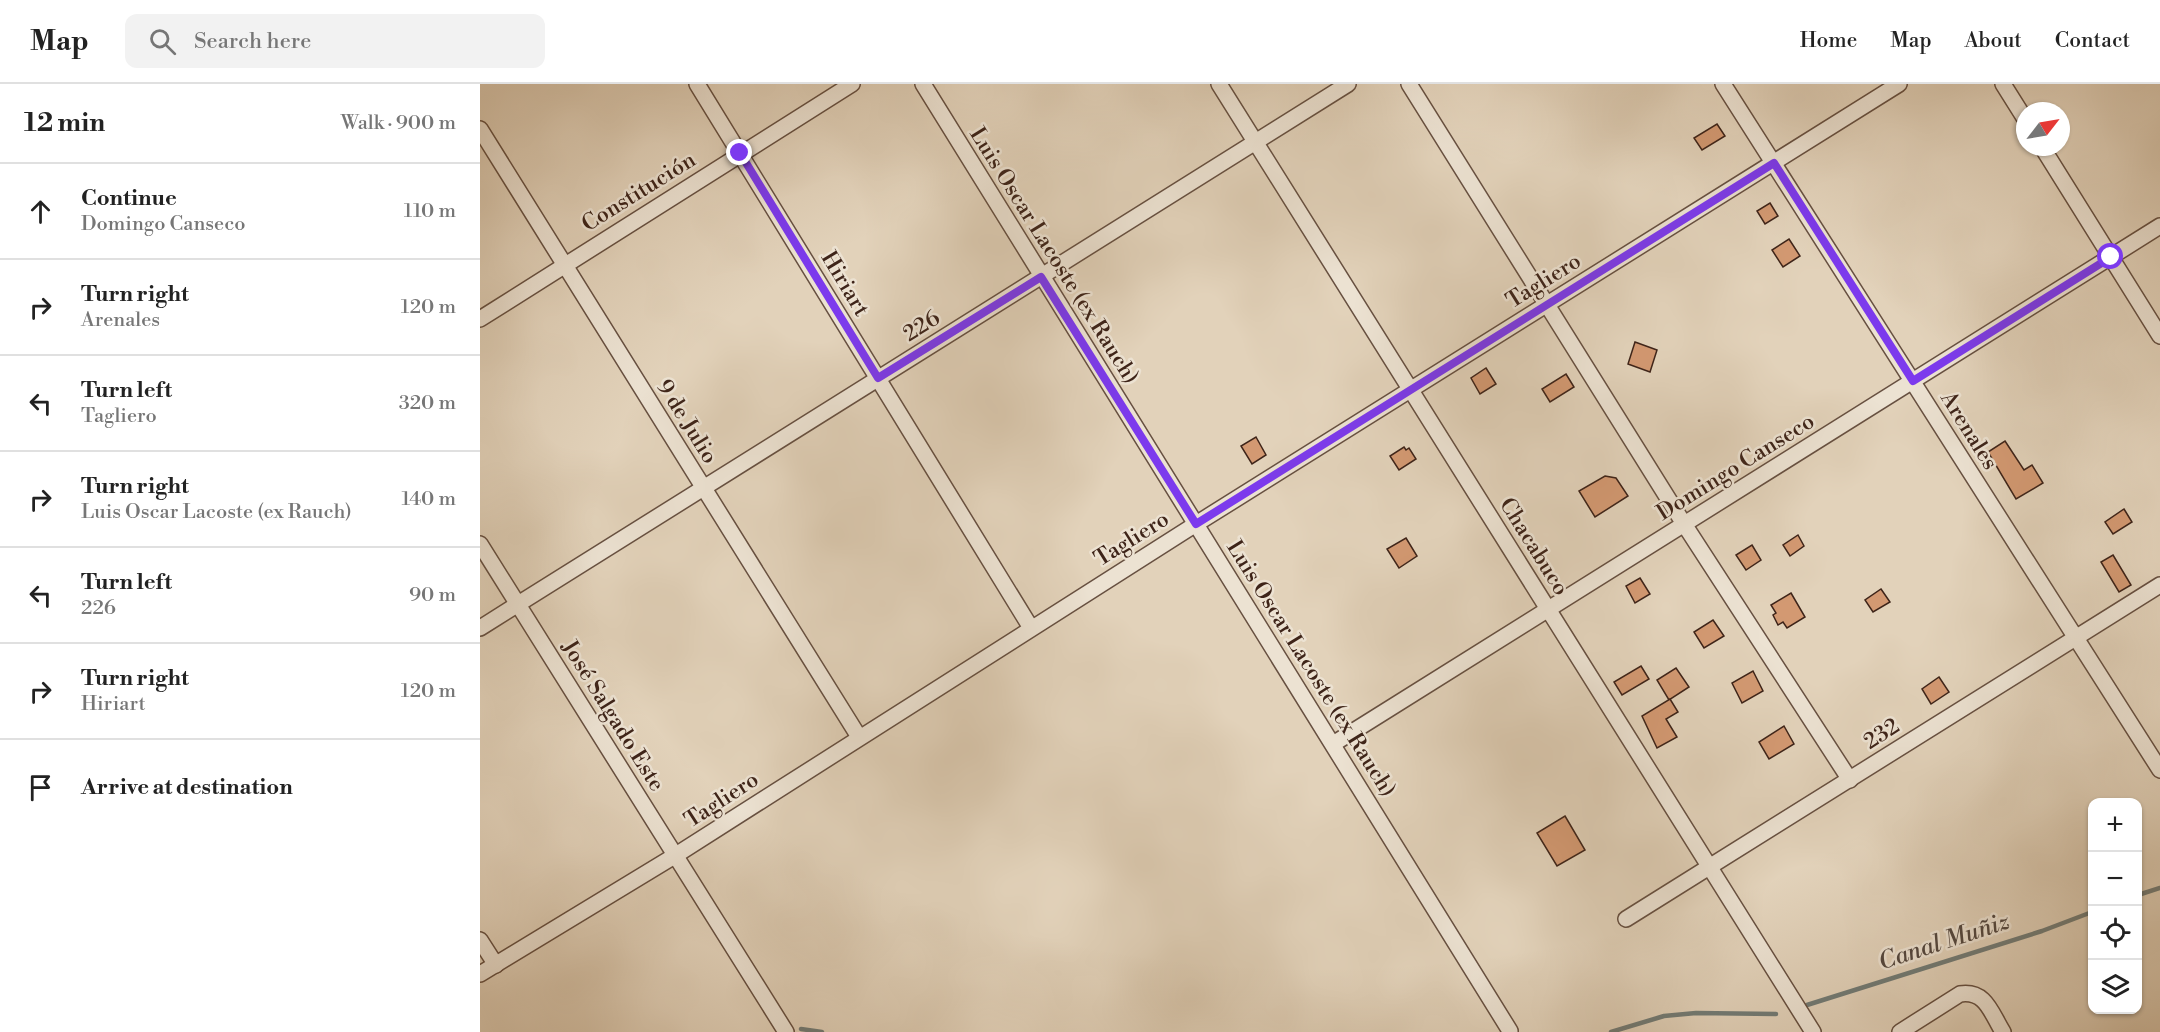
<!DOCTYPE html>
<html lang="en">
<head>
<meta charset="utf-8">
<style>
  :root { --surface:#fff; --page:#f2f2f2; --text:#222; --muted:#767676; --line:#e0e0e0 }
  body { margin:0; font-family:"Libre Bodoni",serif; background:var(--page); color:var(--text) }
  .controls { position:absolute; right:18px; bottom:18px; display:grid; overflow:hidden; border-radius:12px; box-shadow:0 2px 4px #0004 }
  .controls button { width:54px; height:54px; display:grid; place-items:center; padding:0; border:0; border-bottom:2px solid var(--line); background:var(--surface); color:var(--text); font:30px sans-serif }
  .compass { position:absolute; left:1536px; top:18px; width:54px; height:54px; border-radius:50%; background:var(--surface); box-shadow:0 2px 4px #0004; rotate:59deg }
  .stop { position:absolute; width:18px; height:18px; margin:-14px; border:4px solid #7c3aed; border-radius:50%; background:#fff }
  .stop.end { background:#7c3aed; border-color:#fff; box-shadow:0 2px 6px #0008 }
  .list { margin:0; padding:0; list-style:none }
  h2 { display:flex; justify-content:space-between; align-items:center; height:78px; margin:0; padding:0 24px; font-size:26px }
  h2 small { font-size:20px; font-weight:400; color:var(--muted) }
  .list li { display:grid; grid-template-columns:39px 1fr auto; gap:18px; align-items:center; box-sizing:border-box; height:96px; padding:0 24px; border-top:2px solid var(--line) }
  .list b { display:block; font-size:22px; white-space:nowrap }
  .list p { margin:0; font-size:20px; white-space:nowrap; color:var(--muted) }
  .list em { font-size:20px; font-style:normal; color:var(--muted) }
  .icon { flex:none; width:33px; height:33px; fill:none; stroke:currentColor; stroke-width:2; stroke-linecap:round; stroke-linejoin:round }
  .map { position:relative; flex:none; width:1680px; height:948px; overflow:hidden }
  header { display:flex; align-items:center; gap:36px; box-sizing:border-box; height:84px; padding:0 30px; background:var(--surface); border-bottom:2px solid var(--line) }
  header strong { font-size:28px }
  nav { display:flex; gap:33px; margin-inline-start:auto; font-size:21px }
  .search { width:420px; height:54px; background:var(--page); display:flex; align-items:center; gap:15px; box-sizing:border-box; padding:0 21px; border-radius:12px; color:var(--muted); font-size:22px }
  main { display:flex }
  aside { flex:1; background:var(--surface) }
  .map>svg:first-child { display:block }
  .lines { fill:none; stroke-linecap:round; stroke-linejoin:round }
  .stream { stroke:#727c77; stroke-width:4.5 }
  .building { fill:#d39972; stroke:#3e2419; stroke-width:1.5 }
  .street-casing { stroke:#675041; stroke-width:18 }
  .street { stroke:#ece2d2; stroke-width:15 }
  .route { stroke:#7c3aed; stroke-width:8 }
  .labels { text-anchor:middle; stroke-width:5; stroke-linejoin:round; paint-order:stroke }
  .street-label { font-size:22px; fill:#3e2419; stroke:#ece2d2 }
  .water-label { font-size:24px; font-style:italic; fill:#544840; stroke:#ece2d2 }
</style>
</head>
<body>
<header>
<strong>Map</strong>
<div class="search"><svg class="icon" aria-label="search" viewBox="0 0 24 24"><circle cx="10" cy="10" r="6"/><path d="M15 15l6 6"/></svg>Search here</div>
<nav><a>Home</a><a>Map</a><a>About</a><a>Contact</a></nav>
</header>
<main>
<aside>
<h2>12 min<small>Walk · 900 m</small></h2>
<ul class="list">
<li><svg class="icon" aria-label="ahead" viewBox="0 0 24 24"><path d="M12 20V5M6 11l6-6 6 6"/></svg><div><b>Continue</b><p>Domingo Canseco</p></div><em>110 m</em></li>
<li><svg class="icon" aria-label="right" viewBox="0 0 24 24"><path d="M7 20v-9h11M14 6l5 5-5 5"/></svg><div><b>Turn right</b><p>Arenales</p></div><em>120 m</em></li>
<li><svg class="icon" aria-label="left" viewBox="0 0 24 24"><path d="M17 20v-9H6M10 6l-5 5 5 5"/></svg><div><b>Turn left</b><p>Tagliero</p></div><em>320 m</em></li>
<li><svg class="icon" aria-label="right" viewBox="0 0 24 24"><path d="M7 20v-9h11M14 6l5 5-5 5"/></svg><div><b>Turn right</b><p>Luis Oscar Lacoste (ex Rauch)</p></div><em>140 m</em></li>
<li><svg class="icon" aria-label="left" viewBox="0 0 24 24"><path d="M17 20v-9H6M10 6l-5 5 5 5"/></svg><div><b>Turn left</b><p>226</p></div><em>90 m</em></li>
<li><svg class="icon" aria-label="right" viewBox="0 0 24 24"><path d="M7 20v-9h11M14 6l5 5-5 5"/></svg><div><b>Turn right</b><p>Hiriart</p></div><em>120 m</em></li>
<li><svg class="icon" aria-label="arrive" viewBox="0 0 24 24"><path d="M6 21V4h12l-3 4 3 4H6"/></svg><div><b>Arrive at destination</b></div></li>
</ul>
</aside>
<div class="map">
<svg width="1680" height="948" viewBox="0 0 1680 948">
  <rect width="100%" height="100%" fill="#e2d2ba"/>
  <filter id="stains"><feTurbulence type="fractalNoise" baseFrequency=".00333" numOctaves="4"/><feColorMatrix values="0 0 0 0 .2 0 0 0 0 .09 0 0 0 0 .02 0 0 0 .5 -.17"/></filter>
  <radialGradient id="worn" r=".72"><stop offset=".6" stop-color="#630" stop-opacity="0"/><stop offset="1" stop-color="#630" stop-opacity=".3"/></radialGradient>
  <g class="lines">
    <g class="stream">
      <path d="M1658 811 1680 804"/>
      <path d="M1327 921 1562 847 1612 828"/>
      <path d="M321 945 342 948"/>
      <path d="M1131 948 1184 932 1216 929 1296 930"/>
    </g>
  </g>
  <g class="building">
    <path d="M1237 40 1245 52 1222 66 1214 54Z"/>
    <path d="M1290 119 1298 132 1285 140 1277 127Z"/>
    <path d="M1309 155 1320 172 1303 183 1292 166Z"/>
    <path d="M1155 258 1177 266 1170 288 1148 280Z"/>
    <path d="M1006 284 1016 300 1000 310 991 294Z"/>
    <path d="M1086 290 1094 303 1070 318 1062 305Z"/>
    <path d="M776 353 786 371 772 380 761 362Z"/>
    <path d="M1525 357 1544 386 1552 381 1563 399 1536 415 1508 368Z"/>
    <path d="M924 363 926 366 929 364 936 375 919 386 910 372Z"/>
    <path d="M1125 392 1136 394 1148 412 1115 433 1099 407Z"/>
    <path d="M1644 425 1652 438 1633 450 1625 438Z"/>
    <path d="M1318 451 1324 462 1310 472 1303 461Z"/>
    <path d="M926 454 937 472 919 484 907 465Z"/>
    <path d="M1272 461 1281 476 1266 486 1256 471Z"/>
    <path d="M1633 471 1651 501 1639 508 1621 478Z"/>
    <path d="M1160 494 1170 510 1155 519 1146 502Z"/>
    <path d="M1401 505 1410 518 1393 528 1385 516Z"/>
    <path d="M1311 509 1325 533 1307 544 1303 538 1298 541 1293 531 1296 529 1291 521Z"/>
    <path d="M1233 536 1244 552 1224 564 1214 548Z"/>
    <path d="M1161 582 1169 595 1142 611 1134 598Z"/>
    <path d="M1196 584 1209 603 1189 616 1177 596Z"/>
    <path d="M1273 587 1283 607 1262 619 1252 599Z"/>
    <path d="M1459 593 1469 608 1451 620 1442 605Z"/>
    <path d="M1190 615 1198 628 1186 635 1197 653 1177 664 1162 632Z"/>
    <path d="M1304 642 1314 660 1289 675 1279 658Z"/>
    <path d="M1085 732 1105 766 1077 782 1057 749Z"/>
  </g>
  <g class="lines">
    <defs>
      <g id="street">
        <path d="M217 0 551 544"/>
        <path d="M443 0 1030 947"/>
        <path d="M739 0 1333 948"/>
        <path d="M929 0 1204 440 1370 696"/>
        <path d="M1243 0 1680 686"/>
        <path d="M1523 0 1545 35"/>
        <path d="M0 45 379 653"/>
        <path d="M1562 63 1680 252"/>
        <path d="M0 235 372 0"/>
        <path d="M0 460 306 948"/>
        <path d="M0 544 868 0"/>
        <path d="M853 660 1680 142"/>
        <path d="M1146 835 1680 501"/>
        <path d="M0 856 16 881"/>
        <path d="M0 890 196 771 716 440 1419 0"/>
        <path d="M1420 948 1480 910C1506 906 1511 929 1523 948"/>
      </g>
    </defs>
    <use href="#street" class="street-casing"/>
    <use href="#street" class="street"/>
  </g>
  <g class="lines">
    <path class="route" d="M260 69 398 294 561 193 716 440 1294 79 1433 297 1631 173"/>
  </g>
  <g class="labels">
    <g class="street-label">
      <text transform="translate(158 107) rotate(-32)" y="8">Constitución</text>
      <text transform="translate(575 171) rotate(58)" y="8">Luis Oscar Lacoste (ex Rauch)</text>
      <text transform="translate(1063 196) rotate(-32)" y="8">Tagliero</text>
      <text transform="translate(366 199) rotate(59)" y="8">Hiriart</text>
      <text transform="translate(441 241) rotate(-32)" y="8">226</text>
      <text transform="translate(208 337) rotate(58)" y="8">9 de Julio</text>
      <text transform="translate(1490 346) rotate(58)" y="8">Arenales</text>
      <text transform="translate(1255 382) rotate(-32)" y="8">Domingo Canseco</text>
      <text transform="translate(651 454) rotate(-32)" y="8">Tagliero</text>
      <text transform="translate(1055 462) rotate(58)" y="8">Chacabuco</text>
      <text transform="translate(832 584) rotate(58)" y="8">Luis Oscar Lacoste (ex Rauch)</text>
      <text transform="translate(134 631) rotate(58)" y="8">José Salgado Este</text>
      <text transform="translate(1401 649) rotate(-33)" y="8">232</text>
      <text transform="translate(241 715) rotate(-33)" y="8">Tagliero</text>
    </g>
    <g class="water-label">
      <text transform="translate(1464 857) rotate(-18)" y="8">Canal Muñiz</text>
    </g>
  </g>
  <rect width="100%" height="100%" filter="url(#stains)"/>
  <rect width="100%" height="100%" fill="url(#worn)"/>
</svg>
<div class="controls">
<button>+</button>
<button>−</button>
<button><svg class="icon" aria-label="locate" viewBox="0 0 24 24"><circle cx="12" cy="12" r="6"/><path d="M12 2v4M12 18v4M2 12h4M18 12h4"/></svg></button>
<button><svg class="icon" aria-label="layers" viewBox="0 0 24 24"><path d="M12 4l9 5-9 5-9-5zM3 14l9 5 9-5"/></svg></button>
</div>
<svg class="compass" viewBox="-18 -18 36 36"><path d="M0-13l5 13h-10z" fill="#e53935"/><path d="M0 13l5-13h-10z" fill="#767676"/></svg>
<div class="stop" style="left:1631px;top:173px"></div>
<div class="stop end" style="left:260px;top:69px"></div>
</div>
</main>
</body>
</html>
